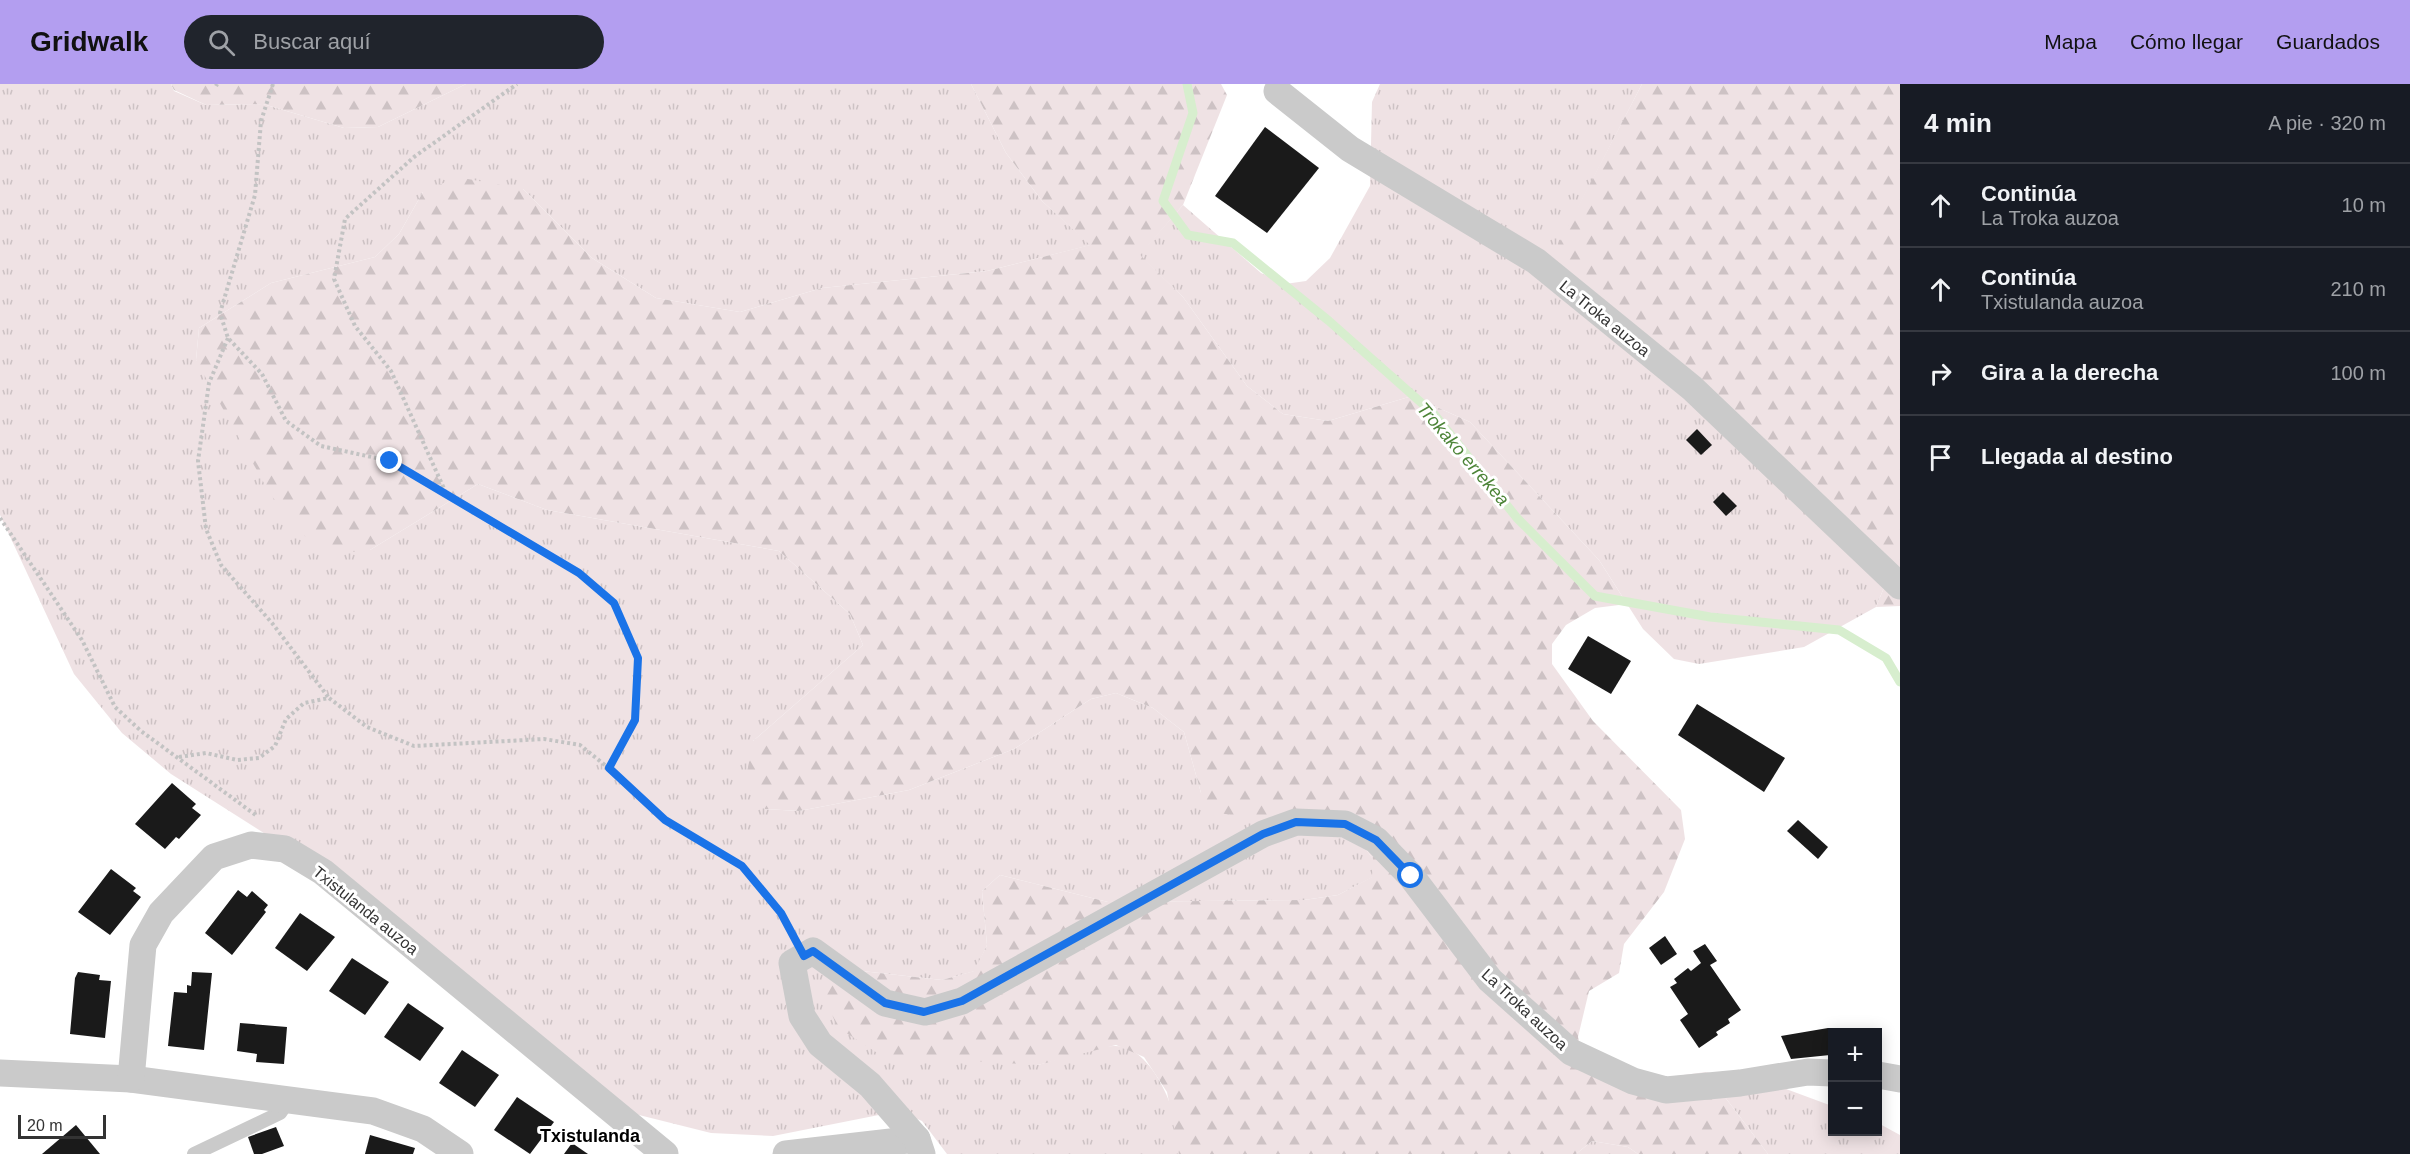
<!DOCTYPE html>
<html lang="es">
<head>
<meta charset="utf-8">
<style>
  :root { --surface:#171b24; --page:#20242c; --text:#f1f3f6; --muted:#9ea1a6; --line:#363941; --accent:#b39ef0 }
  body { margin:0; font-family:Arial,sans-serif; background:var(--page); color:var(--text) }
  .controls { position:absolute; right:18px; bottom:18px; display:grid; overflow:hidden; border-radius:0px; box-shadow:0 3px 15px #0003 }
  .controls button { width:54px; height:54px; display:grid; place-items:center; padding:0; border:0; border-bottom:2px solid var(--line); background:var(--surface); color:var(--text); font:30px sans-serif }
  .scale { position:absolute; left:18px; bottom:15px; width:88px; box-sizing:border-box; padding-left:6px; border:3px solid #333; border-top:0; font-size:16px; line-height:21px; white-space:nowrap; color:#333; -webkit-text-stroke:4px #fff; paint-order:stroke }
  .stop { position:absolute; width:18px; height:18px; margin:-14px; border:4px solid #1a73e8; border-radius:50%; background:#fff }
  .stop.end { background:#1a73e8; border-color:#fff; box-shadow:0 2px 6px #0008 }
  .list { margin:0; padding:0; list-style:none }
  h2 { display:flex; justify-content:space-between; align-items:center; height:78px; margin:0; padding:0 24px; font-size:26px }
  h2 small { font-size:20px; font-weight:400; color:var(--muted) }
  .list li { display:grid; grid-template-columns:39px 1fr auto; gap:18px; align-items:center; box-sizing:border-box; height:84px; padding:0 24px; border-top:2px solid var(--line) }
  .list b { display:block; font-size:22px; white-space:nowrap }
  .list p { margin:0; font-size:20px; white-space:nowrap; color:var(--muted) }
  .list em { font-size:20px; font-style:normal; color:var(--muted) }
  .icon { flex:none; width:33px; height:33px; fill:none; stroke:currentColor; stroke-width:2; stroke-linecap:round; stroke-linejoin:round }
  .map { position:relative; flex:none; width:1900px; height:1070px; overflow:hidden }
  header { display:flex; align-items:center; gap:36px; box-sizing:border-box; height:84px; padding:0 30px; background:var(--accent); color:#111 }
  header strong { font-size:28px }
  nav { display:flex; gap:33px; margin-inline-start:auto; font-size:21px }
  .search { width:420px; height:54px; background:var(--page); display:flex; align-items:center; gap:15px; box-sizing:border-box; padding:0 21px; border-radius:33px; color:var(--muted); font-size:22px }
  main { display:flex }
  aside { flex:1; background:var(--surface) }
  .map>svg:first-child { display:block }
  .grass { fill:url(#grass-tufts) }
  .forest { fill:url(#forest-firs) }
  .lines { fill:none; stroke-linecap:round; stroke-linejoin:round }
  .stream { stroke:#d7eece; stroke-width:9 }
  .building { fill:#1a1a1a }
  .path { stroke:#c3c3c3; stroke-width:4; stroke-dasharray:3 3; stroke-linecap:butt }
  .lane { stroke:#cacaca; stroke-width:14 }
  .street { stroke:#cacaca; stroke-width:27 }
  .route { stroke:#1a73e8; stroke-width:8 }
  .labels { text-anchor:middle; stroke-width:6; stroke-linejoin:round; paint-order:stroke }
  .street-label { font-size:16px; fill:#333; stroke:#fff }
  .water-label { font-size:18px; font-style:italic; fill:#4c8437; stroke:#fff }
  .neighbourhood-label { font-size:18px; font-weight:bold; fill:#000; stroke:#fff }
</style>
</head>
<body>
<header>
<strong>Gridwalk</strong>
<div class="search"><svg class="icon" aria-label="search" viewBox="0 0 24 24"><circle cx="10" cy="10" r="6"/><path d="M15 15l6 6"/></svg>Buscar aquí</div>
<nav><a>Mapa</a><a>Cómo llegar</a><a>Guardados</a></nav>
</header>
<main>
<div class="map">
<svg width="1900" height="1070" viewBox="0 0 1900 1070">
  <defs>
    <pattern id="grass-tufts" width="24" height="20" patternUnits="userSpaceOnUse" patternTransform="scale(1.5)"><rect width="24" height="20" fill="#efe2e4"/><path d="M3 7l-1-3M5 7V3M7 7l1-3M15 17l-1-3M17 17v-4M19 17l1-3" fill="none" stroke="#cdc2c4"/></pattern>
    <pattern id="forest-firs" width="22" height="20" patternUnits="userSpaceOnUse" patternTransform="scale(1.5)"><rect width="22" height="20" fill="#efe2e4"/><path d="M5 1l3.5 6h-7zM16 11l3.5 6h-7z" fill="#cdc2c4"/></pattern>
  </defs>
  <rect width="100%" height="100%" fill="#fff"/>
  <g class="grass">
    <path d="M0 0H171L174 7 206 21 263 20 344 44 378 43 466 0H971L1006 69 1042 117 1091 161 987 187 822 204 740 228 656 214 592 174 523 105 423 108 399 150 375 173 271 199 199 244 196 276 370 466 478 400 547 426 779 467 850 530 863 561 753 657 765 725 799 727 909 706 1014 665 1091 615 1116 609 1153 624 1184 648 1201 709 1359 756 1373 775V793L1338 811 1304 816 1108 818 1000 791 982 807 987 861 975 887 942 896 844 885 1038 981C1060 975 1092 963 1114 962 1154 960 1183 1038 1179 1070H947L922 1037 899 1027 773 1052 711 1049 623 1027 327 789 171 690 122 649 74 590 0 431Z"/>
    <path d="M1380 0H1642L1549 180 1890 489 1876 523 1804 563 1699 580 1674 575 1643 545 1599 476 1470 338 1412 312 1328 337 1283 330 1247 302 1183 213 1139 171 1183 121 1261 189 1285 200 1306 197 1330 174 1370 102 1372 18Z"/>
    <path d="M1706 988 1778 1002 1832 1022V1048H1878V1039L1900 1051V1070H1768Z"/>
    <path d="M1592 1057 1628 1063 1638 1070H1576Z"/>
  </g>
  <g class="forest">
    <path d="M171 0H466L378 43 344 44 263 20 206 21 174 6Z"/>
    <path d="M971 0H1221L1227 11 1183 121 1140 171 1183 213 1247 302 1283 330 1328 337 1412 312 1470 338 1599 476 1627 520 1595 524 1566 541 1552 560V580L1593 637 1681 726 1685 755 1664 808 1624 860 1619 889 1589 907 1578 953 1583 975 1617 1000 1706 988 1768 1070H1638L1628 1063 1592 1057 1576 1070H1179L1167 1008 1144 973 1116 961 1038 981 882 972 837 943 822 905 844 885 942 896 974 887 987 861 982 807 1000 791 1108 818 1304 816 1338 811 1372 793 1373 775 1359 756 1215 728 1201 709 1184 648 1153 624 1116 609 1091 615 1014 665 909 706 799 727 765 725 745 699 753 657 863 561 850 530 779 467 547 426 478 400 370 466 335 470 303 451 270 410 196 276 199 244 271 199 375 173 399 150 423 108 457 93 523 105 592 174 656 214 740 228 822 204 987 187 1090 161 1042 117 1006 69Z"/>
    <path d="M1642 0H1900V522L1876 523 1890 489 1548 180Z"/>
  </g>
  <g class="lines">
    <path class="stream" d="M1187 0 1193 29 1163 117 1188 151 1233 159 1329 237 1434 330 1517 434 1595 512 1710 533 1839 546 1886 574 1900 598"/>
  </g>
  <g class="building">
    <path d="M1265 43 1319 84 1267 149 1215 112Z"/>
    <path d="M1697 345 1712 361 1701 371 1686 356Z"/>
    <path d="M1723 408 1737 422 1726 432 1713 418Z"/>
    <path d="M1588 552 1631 577 1611 610 1568 585Z"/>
    <path d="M1697 620 1785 674 1764 708 1678 651Z"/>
    <path d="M172 699 196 720 192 724 201 731 179 755 176 753 165 765 135 740Z"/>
    <path d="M1798 736 1828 763 1818 775 1787 747Z"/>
    <path d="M111 785 136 804 133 807 141 813 110 851 78 828Z"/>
    <path d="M238 806 247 813 252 807 268 821 264 826 266 828 232 871 205 849Z"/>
    <path d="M300 829 335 853 307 887 275 864Z"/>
    <path d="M1665 852 1677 870 1661 881 1649 864Z"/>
    <path d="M1705 860 1717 877 1710 881 1741 926 1728 935 1730 939 1716 948 1718 951 1699 964 1680 936 1688 930 1670 903 1677 899 1674 895 1688 884 1691 887 1701 879 1693 867Z"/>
    <path d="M352 874 389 898 365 931 329 907Z"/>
    <path d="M78 888 100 891 99 896 111 897 105 954 70 950 75 894Z"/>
    <path d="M192 888 212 889 204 966 168 962 174 908 187 909V901L191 902Z"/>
    <path d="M408 919 444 944 420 977 384 953Z"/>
    <path d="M240 939 287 943 284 980 256 978 257 970 237 967Z"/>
    <path d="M1828 944 1830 971 1791 975 1781 952Z"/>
    <path d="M462 966 499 991 475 1023 439 999Z"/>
    <path d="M517 1013 554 1038 530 1070 494 1046Z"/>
    <path d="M76 1041 100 1070H42Z"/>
    <path d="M276 1043 284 1062 262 1070H254L248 1053Z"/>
    <path d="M370 1051 415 1064 413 1070H365Z"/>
    <path d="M572 1059 588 1070H564Z"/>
  </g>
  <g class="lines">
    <g class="path">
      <path d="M273 0 261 37 255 111 220 229 228 254 262 290 286 337 321 362 390 377 579 489 614 519 638 574 635 636 609 684"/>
      <path d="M216 2 217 0"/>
      <path d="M228 254 209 299 198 377 206 445 221 481 272 539 329 614"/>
      <path d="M446 409 391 287 355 242 334 195 345 135 414 73 517 0"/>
      <path d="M0 434 82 556 115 623 141 647 257 732"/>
      <path d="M179 673 206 669 237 676 259 674 275 662 286 635 304 619 329 614 367 643 414 662 544 655 580 661 616 690 665 736 742 782 781 829 791 847"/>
    </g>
    <path class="lane" d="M194 1070 280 1029 289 1016"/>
    <g class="street">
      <path d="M1277 7 1350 65 1536 177 1692 304 1900 502"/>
      <path d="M0 989 131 995 373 1027 423 1045 460 1070"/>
      <path d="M1878 991 1900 995"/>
      <path d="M131 995 143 861 161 829 214 773 251 761 285 765 323 788 665 1070"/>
      <path d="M786 1070 917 1055"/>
      <path d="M922 1070 917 1055 870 1001 820 960 802 932 792 879 813 867 885 919 925 928 962 917 1263 750 1296 738 1345 740 1376 756 1411 792 1490 896 1571 968 1633 997 1666 1006 1740 999 1808 988 1832 989"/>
    </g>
  </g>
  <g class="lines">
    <path class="route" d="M390 377 579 489 614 519 638 574 635 636 609 684 665 736 742 782 781 829 804 872 813 867 885 919 924 928 962 917 1263 750 1296 738 1345 740 1376 756 1411 792"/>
  </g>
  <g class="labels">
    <g class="street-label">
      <text transform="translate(1605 234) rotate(39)" y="6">La Troka auzoa</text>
      <text transform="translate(366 826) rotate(39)" y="6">Txistulanda auzoa</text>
      <text transform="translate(1525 925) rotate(43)" y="6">La Troka auzoa</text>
    </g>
    <g class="water-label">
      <text transform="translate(1463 370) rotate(49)" y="6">Trokako errekea</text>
    </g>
    <g class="neighbourhood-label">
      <text x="590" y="1058">Txistulanda</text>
    </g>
  </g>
</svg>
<div class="controls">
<button>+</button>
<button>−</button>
</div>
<div class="scale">20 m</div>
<div class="stop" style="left:1411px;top:792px"></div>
<div class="stop end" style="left:390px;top:377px"></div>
</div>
<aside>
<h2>4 min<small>A pie · 320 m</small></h2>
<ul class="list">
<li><svg class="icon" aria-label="ahead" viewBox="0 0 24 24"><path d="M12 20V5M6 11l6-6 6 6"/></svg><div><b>Continúa</b><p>La Troka auzoa</p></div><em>10 m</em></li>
<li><svg class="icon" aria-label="ahead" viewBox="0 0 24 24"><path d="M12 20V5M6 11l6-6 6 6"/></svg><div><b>Continúa</b><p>Txistulanda auzoa</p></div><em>210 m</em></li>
<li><svg class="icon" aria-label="right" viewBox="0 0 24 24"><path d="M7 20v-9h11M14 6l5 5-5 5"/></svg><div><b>Gira a la derecha</b></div><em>100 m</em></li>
<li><svg class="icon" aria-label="arrive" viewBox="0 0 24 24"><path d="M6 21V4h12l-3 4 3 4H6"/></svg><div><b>Llegada al destino</b></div></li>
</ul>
</aside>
</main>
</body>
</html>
